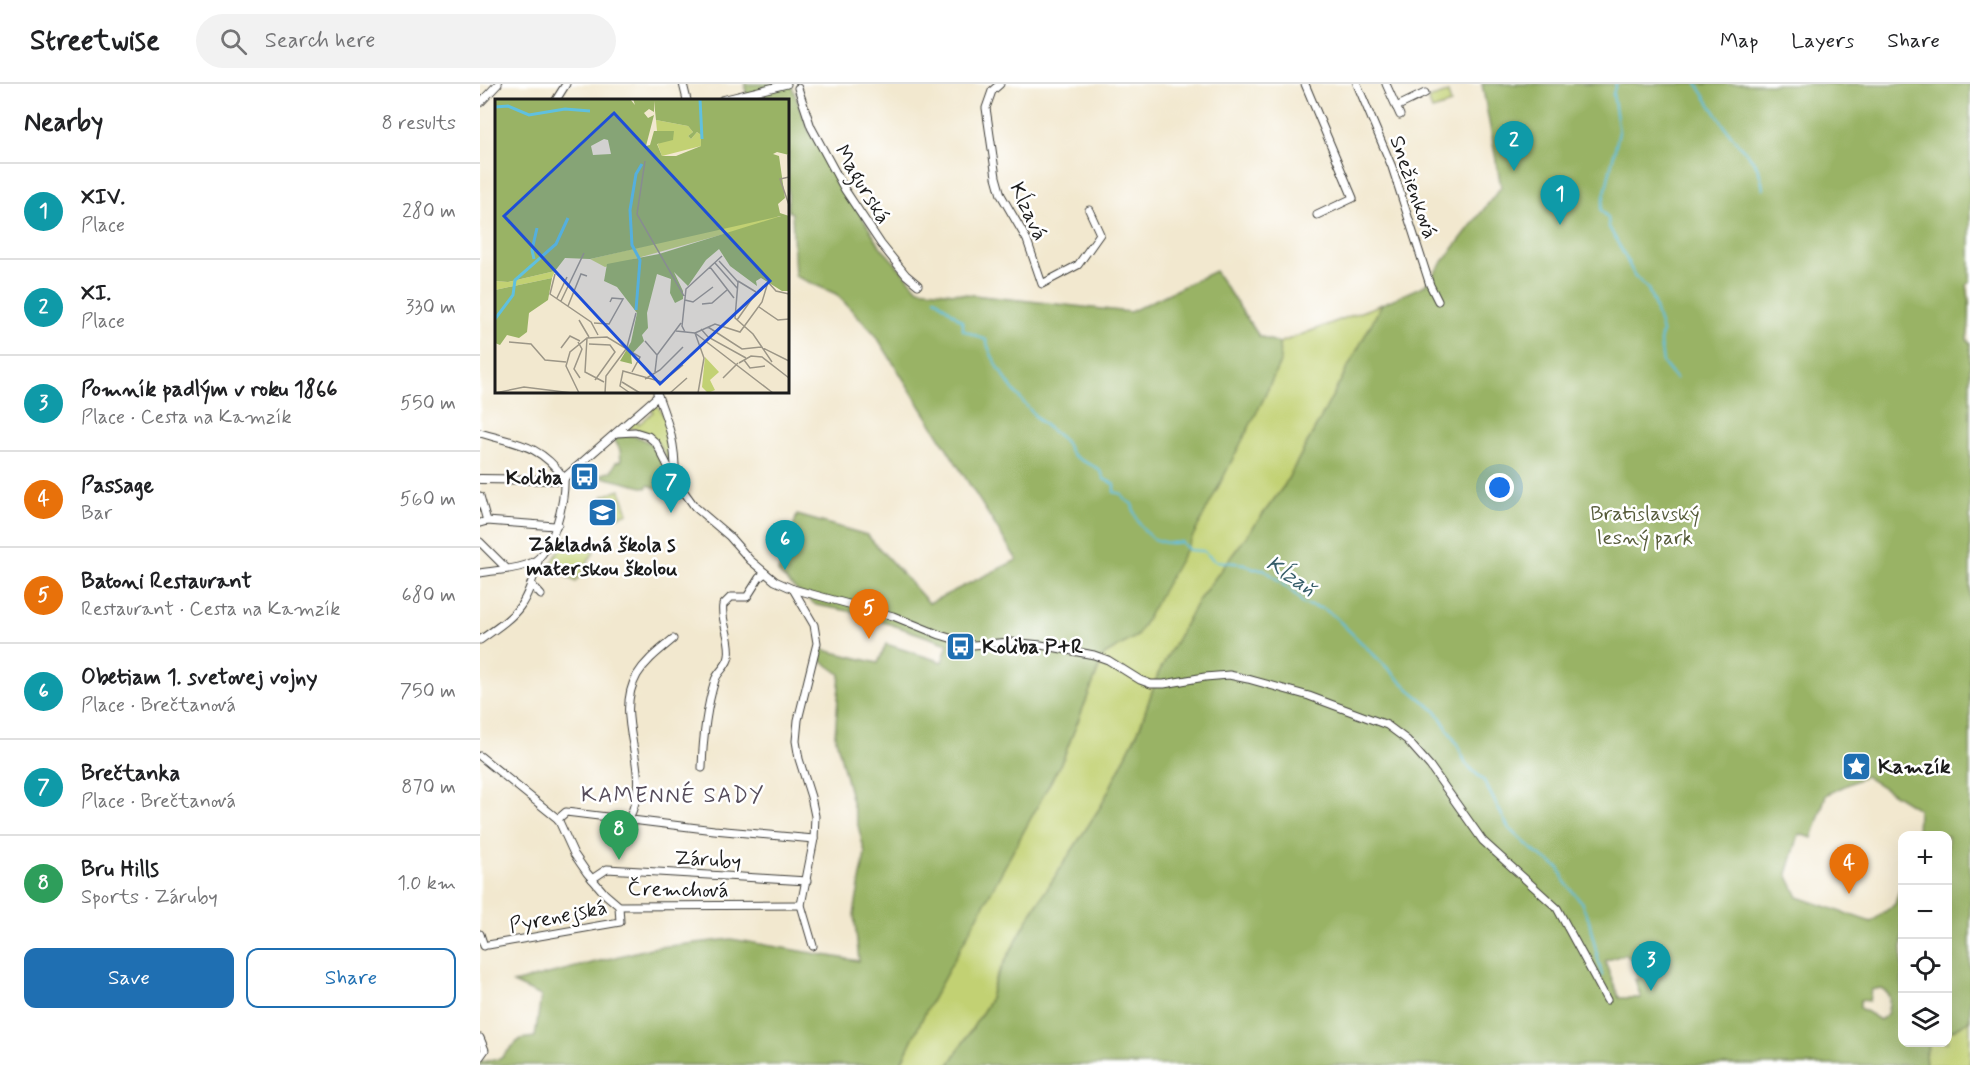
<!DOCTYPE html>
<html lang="en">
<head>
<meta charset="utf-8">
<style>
  :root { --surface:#fff; --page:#f2f2f2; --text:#202124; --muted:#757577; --line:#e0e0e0; --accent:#1f6fb2 }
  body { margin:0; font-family:Mynerve,sans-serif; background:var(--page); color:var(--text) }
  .controls { position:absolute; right:18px; bottom:18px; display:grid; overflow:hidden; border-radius:12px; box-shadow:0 6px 24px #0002 }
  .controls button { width:54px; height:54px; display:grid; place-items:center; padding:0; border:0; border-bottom:2px solid var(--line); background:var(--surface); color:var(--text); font:30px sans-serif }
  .you { position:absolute; left:1020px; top:404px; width:21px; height:21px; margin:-15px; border:4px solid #fff; border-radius:50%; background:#1a73e8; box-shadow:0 0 0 9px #1a73e833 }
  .badge { display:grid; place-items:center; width:39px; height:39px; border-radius:50%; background:var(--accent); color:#fff; font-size:20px; font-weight:700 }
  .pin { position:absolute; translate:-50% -50px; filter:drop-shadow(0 2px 3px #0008) }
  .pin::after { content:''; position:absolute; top:32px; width:21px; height:18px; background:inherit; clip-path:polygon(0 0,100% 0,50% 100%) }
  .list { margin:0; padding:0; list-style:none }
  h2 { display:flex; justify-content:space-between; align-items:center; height:78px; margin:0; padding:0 24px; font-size:26px }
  h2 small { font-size:20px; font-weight:400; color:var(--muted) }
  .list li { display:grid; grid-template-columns:39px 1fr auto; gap:18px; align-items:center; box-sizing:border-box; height:96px; padding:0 24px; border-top:2px solid var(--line) }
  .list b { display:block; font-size:22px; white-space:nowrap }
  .list p { margin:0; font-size:20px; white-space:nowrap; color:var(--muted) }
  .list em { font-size:20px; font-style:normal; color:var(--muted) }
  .actions { display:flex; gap:12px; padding:18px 24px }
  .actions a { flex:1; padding:14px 0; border:2px solid var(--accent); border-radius:12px; text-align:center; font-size:21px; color:var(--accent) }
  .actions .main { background:var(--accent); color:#fff }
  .icon { flex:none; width:33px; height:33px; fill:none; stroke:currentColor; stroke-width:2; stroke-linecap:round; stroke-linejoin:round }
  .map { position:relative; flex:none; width:1490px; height:981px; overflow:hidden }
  header { display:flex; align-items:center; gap:36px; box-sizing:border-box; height:84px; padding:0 30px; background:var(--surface); border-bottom:2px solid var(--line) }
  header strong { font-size:28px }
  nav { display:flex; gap:33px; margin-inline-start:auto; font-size:21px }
  .search { width:420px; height:54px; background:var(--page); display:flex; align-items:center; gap:15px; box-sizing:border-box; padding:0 21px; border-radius:33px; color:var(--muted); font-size:22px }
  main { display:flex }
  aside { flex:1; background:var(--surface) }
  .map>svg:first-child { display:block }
  .green { fill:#c2d173; stroke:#6f7648; stroke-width:1.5 }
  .forest { fill:#99b365; stroke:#5a6840; stroke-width:1.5; fill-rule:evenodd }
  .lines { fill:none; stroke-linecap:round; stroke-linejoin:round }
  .stream { stroke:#60c0df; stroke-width:2 }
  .minor-casing { stroke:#3c3b37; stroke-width:9 }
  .tertiary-casing { stroke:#3c3b37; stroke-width:10 }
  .minor { stroke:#fff; stroke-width:7 }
  .tertiary { stroke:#fff; stroke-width:8 }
  .labels { text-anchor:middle; stroke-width:5; stroke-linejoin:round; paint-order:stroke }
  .street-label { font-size:21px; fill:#1c1c1c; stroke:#fff }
  .poi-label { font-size:21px; font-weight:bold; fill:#1c1c1c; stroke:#fff; text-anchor:start }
  .park-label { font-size:21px; fill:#565b3a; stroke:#fff }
  .water-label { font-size:22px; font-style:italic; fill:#375e6a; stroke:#fff }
  .neighbourhood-label { font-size:22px; letter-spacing:1.5px; fill:#564d5b; stroke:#fff }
  .inset-river { fill:none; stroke:#60c0df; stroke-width:3 }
  .inset-road { fill:none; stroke:#9c9687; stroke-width:1.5 }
  .view { fill:#1d4ed8; fill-opacity:0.15; stroke:#1d4ed8; stroke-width:3 }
  .inset-edge { fill:none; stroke:#1c1c1c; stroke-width:3 }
</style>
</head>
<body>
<header>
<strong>Streetwise</strong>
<div class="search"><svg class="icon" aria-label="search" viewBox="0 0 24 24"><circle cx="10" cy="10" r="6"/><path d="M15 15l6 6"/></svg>Search here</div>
<nav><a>Map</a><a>Layers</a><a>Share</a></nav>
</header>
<main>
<aside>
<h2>Nearby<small>8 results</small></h2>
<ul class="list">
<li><span class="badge" style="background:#0f9aa8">1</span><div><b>XIV.</b><p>Place</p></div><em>280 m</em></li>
<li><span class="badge" style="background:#0f9aa8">2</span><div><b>XI.</b><p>Place</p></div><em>330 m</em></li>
<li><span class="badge" style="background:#0f9aa8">3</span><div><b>Pomník padlým v roku 1866</b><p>Place · Cesta na Kamzík</p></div><em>550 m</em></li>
<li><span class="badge" style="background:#e8710a">4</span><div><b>Passage</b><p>Bar</p></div><em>560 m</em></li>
<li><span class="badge" style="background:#e8710a">5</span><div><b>Batoni Restaurant</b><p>Restaurant · Cesta na Kamzík</p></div><em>680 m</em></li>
<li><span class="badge" style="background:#0f9aa8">6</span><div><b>Obetiam 1. svetovej vojny</b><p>Place · Brečtanová</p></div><em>750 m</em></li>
<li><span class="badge" style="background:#0f9aa8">7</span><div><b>Brečtanka</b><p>Place · Brečtanová</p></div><em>870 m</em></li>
<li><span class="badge" style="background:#2e9e5b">8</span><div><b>Bru Hills</b><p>Sports · Záruby</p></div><em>1.0 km</em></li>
</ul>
<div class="actions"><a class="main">Save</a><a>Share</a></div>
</aside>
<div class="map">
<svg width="1490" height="981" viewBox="0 0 1490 981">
  <rect width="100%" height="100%" fill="#fff"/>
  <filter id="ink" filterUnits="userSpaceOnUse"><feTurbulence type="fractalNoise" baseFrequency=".0167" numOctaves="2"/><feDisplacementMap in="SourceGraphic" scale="12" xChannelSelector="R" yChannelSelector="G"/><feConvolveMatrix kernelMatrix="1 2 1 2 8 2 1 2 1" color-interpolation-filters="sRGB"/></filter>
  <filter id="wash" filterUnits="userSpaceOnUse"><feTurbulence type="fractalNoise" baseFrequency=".008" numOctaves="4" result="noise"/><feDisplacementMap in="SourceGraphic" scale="24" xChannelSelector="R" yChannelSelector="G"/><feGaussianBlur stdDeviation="1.35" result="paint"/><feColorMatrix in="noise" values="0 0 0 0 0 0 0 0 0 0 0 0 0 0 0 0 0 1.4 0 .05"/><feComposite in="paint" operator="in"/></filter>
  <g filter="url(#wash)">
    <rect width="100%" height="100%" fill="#f2e8cf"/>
    <g class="green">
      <path d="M968 9 971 20 952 26 948 15Z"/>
      <path d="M902 220 804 402 718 517 678 590 660 643 621 722 552 828 515 895 509 918 469 981H420L445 929 583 675 624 571 657 552 782 318 800 278 799 259Z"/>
      <path d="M175 321 178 322 186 336 194 386C181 365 177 347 149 344L148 343 155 336 159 340 173 328 170 324Z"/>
      <path d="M140 406 148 429 131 435 123 412Z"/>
      <path d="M88 452 114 468 96 498 69 483Z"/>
      <path d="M1490 934V981H1446L1445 971 1450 959 1468 958V949L1487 938Z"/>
    </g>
    <g class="forest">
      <path d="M265 0H311L329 47 400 162 438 205 650 228 735 187 779 252 799 259 800 278 782 318 710 458 657 552 624 571 583 675 445 929 420 981H0V978L20 975 40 955 55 953 61 912 33 899 171 864 251 855 379 877 374 830 385 769 355 651 360 590 339 575 340 565 398 579 406 560 462 578 468 560 374 528 336 521 314 504 298 488 317 431 387 451 449 519 537 476 395 250 356 210 315 192 312 129 308 127V16H267Z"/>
      <path d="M1002 0H1490V197L1487 201C1490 216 1490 240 1487 255L1490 260V934L1487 938 1468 949V752L1437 751 1438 725 1385 692 1346 711 1332 754 1319 750 1307 790 1318 813 1391 838 1415 820 1422 797V958L1450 959 1445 971 1446 981H469L509 918 515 896 552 828 621 722 660 643 678 590 718 517 804 402 902 220 945 201 1021 103ZM1145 870 1153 877 1159 896 1155 895 1161 914H1139L1125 877ZM1401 904C1412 910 1410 919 1407 930L1400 936 1380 924V916L1389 917 1391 906Z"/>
      <path d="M143 351C178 350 185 382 199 408V411L168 401 166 404 122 393V390L132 387 136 378 141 377 140 366 134 355Z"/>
    </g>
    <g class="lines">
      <g class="stream">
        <path d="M1136 0 1133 10 1139 48 1121 126 1128 134 1129 143 1146 174 1154 191 1168 205 1173 217 1182 248 1180 258 1183 279 1196 295"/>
        <path d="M1217 0C1228 17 1239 35 1251 51 1267 73 1280 75 1283 106"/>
        <path d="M455 214 483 238V246L506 256C513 282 538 313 557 334 565 343 577 349 585 358 588 362 589 367 592 370 603 381 620 379 624 395L634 400V408L642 410 644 415 652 420C658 446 673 463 701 458L709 466 723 467 735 477 765 480 773 485H784L817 512 823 520 844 525 854 532 930 606 957 628 978 662 986 680 1004 697 1028 743 1056 769 1079 784 1085 798 1101 818 1109 836 1122 892"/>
      </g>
    </g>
  </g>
  <g filter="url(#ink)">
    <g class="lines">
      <defs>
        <g id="minor">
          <path d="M203 0 207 16"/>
          <path d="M520 0 512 7 506 24 516 93 521 111 547 156 562 200 598 181 620 150 609 126"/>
          <path d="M825 0 873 114 837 131"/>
          <path d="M877 0 912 83 950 201 958 217"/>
          <path d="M906 0 920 31"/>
          <path d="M318 4 331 43 365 106 401 160 426 191 438 201"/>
          <path d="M76 16 86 0"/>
          <path d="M242 16 307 0"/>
          <path d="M0 19 18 0"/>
          <path d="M916 23 945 9"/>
          <path d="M177 309C188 339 196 359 195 391"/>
          <path d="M0 349C37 360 60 360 84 394"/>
          <path d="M136 349 155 348 168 352 176 359 194 394 215 423 249 452 270 476 295 497 313 505 413 532 460 551 493 561 531 558 561 561 614 571 628 576 660 596 671 600H684L725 593 749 591 768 595 829 612 907 641 927 656 950 682 1003 757 1077 824 1127 916"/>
          <path d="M84 394 178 312"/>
          <path d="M0 412 7 437"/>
          <path d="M0 439 7 437 75 442 78 440"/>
          <path d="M0 458 26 484"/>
          <path d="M0 489C16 486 36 486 51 479 74 469 85 416 84 394"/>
          <path d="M51 500 61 511"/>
          <path d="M313 505 334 541 337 559 318 636 316 657 319 675 331 713 335 732 334 755 321 821 333 862"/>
          <path d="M0 556C42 527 45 523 59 474"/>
          <path d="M0 672 78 735 94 770 107 789 125 810 139 822 321 821"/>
          <path d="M222 684C223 653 226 625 235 596 238 587 248 582 249 572 252 554 240 537 243 521L251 513H267L279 494 285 489"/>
          <path d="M78 735 86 728 234 746 334 755"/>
          <path d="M148 736C176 687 131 637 157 591 166 576 180 566 193 555"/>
          <path d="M112 795 127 785 327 797"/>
          <path d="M0 850 4 862"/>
          <path d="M8 861 140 838 139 822"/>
          <path d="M0 954 5 966 0 973"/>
        </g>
        <path id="tertiary" d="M0 395 75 396 84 394"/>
      </defs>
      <use href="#minor" class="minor-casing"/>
      <use href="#tertiary" class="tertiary-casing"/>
      <use href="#minor" class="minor"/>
      <use href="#tertiary" class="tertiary"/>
    </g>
  </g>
  <defs>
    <symbol id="bus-square" viewBox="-11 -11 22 22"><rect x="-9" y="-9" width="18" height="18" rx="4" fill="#1f6fb2" stroke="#fff"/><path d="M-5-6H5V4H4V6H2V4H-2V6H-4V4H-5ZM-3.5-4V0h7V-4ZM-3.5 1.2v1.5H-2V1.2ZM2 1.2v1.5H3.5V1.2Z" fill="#fff"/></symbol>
    <symbol id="school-square" viewBox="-11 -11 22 22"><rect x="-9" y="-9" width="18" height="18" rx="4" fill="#1f6fb2" stroke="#fff"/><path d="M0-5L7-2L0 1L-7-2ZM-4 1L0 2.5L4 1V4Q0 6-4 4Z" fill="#fff"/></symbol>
    <symbol id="sight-square" viewBox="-11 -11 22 22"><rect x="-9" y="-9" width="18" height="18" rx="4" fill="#1f6fb2" stroke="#fff"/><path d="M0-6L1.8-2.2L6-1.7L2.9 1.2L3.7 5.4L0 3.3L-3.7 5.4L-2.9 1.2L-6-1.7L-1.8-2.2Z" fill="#fff"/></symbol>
  </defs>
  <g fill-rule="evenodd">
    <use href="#bus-square" x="88" y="376" width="33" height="33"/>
    <use href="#school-square" x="106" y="412" width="33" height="33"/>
    <use href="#bus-square" x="464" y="546" width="33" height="33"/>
    <use href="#sight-square" x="1360" y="666" width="33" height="33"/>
  </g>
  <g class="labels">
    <g class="street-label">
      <text transform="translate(383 100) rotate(59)" y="7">Magurská</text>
      <text transform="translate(934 103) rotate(71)" y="7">Snežienková</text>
      <text transform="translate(549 127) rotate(65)" y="7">Kĺzavá</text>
      <text transform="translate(228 775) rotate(3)" y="7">Záruby</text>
      <text transform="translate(198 805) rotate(1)" y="7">Čremchová</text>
      <text transform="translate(78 832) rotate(-11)" y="7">Pyrenejská</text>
    </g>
    <g class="poi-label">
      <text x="83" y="400" text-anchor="end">Koliba</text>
      <text x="122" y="467" text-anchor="middle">Základná škola s<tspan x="122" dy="24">materskou školou</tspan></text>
      <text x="502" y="569">Koliba P+R</text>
      <text x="1398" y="689">Kamzík</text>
    </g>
    <g class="park-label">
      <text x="1165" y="436">Bratislavský<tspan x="1165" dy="24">lesný park</tspan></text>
    </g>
    <g class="water-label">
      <text transform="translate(812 491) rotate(34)" y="8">Kĺzaň</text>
    </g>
    <g class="neighbourhood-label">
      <text x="193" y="718">KAMENNÉ SADY</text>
    </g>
  </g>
  <g transform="translate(15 15)">
    <rect width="294" height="294" fill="#f2e8cf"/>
    <path d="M161 21 193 27 198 33 193 37 196 40 202 33 206 36V47L167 57 162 44 161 35 163 45 179 32H162ZM278 117 287 119 110 168 95 160ZM60 172 57 179 0 191V182L13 183ZM210 258 224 273 215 281 220 291 213 294 207 288Z" fill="#c2d173"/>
    <path d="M0 0H135L140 6 138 0H294V56L282 53 278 55 284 57 290 99 283 105 285 114 294 117V192H287L266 179 261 182 262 187 235 167 224 150 211 161 193 187 179 173 188 192V200L180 204 175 194 176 180 162 175 152 214 153 229 147 236 149 242 136 256 137 265 125 262 136 243 142 214 122 188 109 182 112 165 164 155 286 117 95 160 70 159 60 172 13 183 0 182ZM159 2 161 21 193 27 198 33 193 37 196 40 202 33 206 36V47L181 57H167L162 45 178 41 179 32H159L155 46 151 47 159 16 153 19 149 14 154 10 159 13ZM109 40 113 41 116 55 98 56 96 47ZM57 179 53 201 34 214 32 233 24 239 12 236 5 246 0 244V191Z" fill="#99b365" fill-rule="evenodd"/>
    <path class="inset-river" d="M205 0 207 40M0 8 13 7 34 16 70 10 95 12M39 160 37 151 42 129M141 211 145 161 137 146 135 111 141 75 147 65M0 220 18 196 20 181 61 145 73 119"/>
    <path class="inset-road" d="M293 56 294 83M150 62 142 115 189 197M294 78 285 80 294 106M224 162 243 183 240 219 258 235 277 263M220 164 242 189M215 168 239 199M60 175 55 195 96 223 103 236M243 182 261 193M62 199 72 178M190 201 198 203 218 188M66 202 89 154M207 205 217 204 232 191M73 207 86 175 92 177M264 208 283 221 294 220M84 221 94 238M242 221 261 194M99 224 114 225 128 200 117 199 115 203M213 228 247 250 266 248 294 262M206 230 213 238 251 259M181 232 200 234M190 233 187 227 191 190 227 157M200 234 220 225 245 233 267 203 273 183 281 192 294 195M200 234 278 294M200 234 209 259 203 294M92 239 90 273 109 283M150 242 162 256M14 243 36 245 50 261 71 263M83 243 87 250 79 270 85 279M94 245 115 246 120 253 100 281M132 248 141 214M66 249 75 237 85 242M249 261 255 269 270 267M244 264 256 257 267 258 294 279M160 273 162 256 186 224M228 279 243 264M150 280 165 271 188 248M127 283 145 294M0 294 29 288 77 294M84 294 71 267 75 253 92 239 112 238 145 258 137 273M110 294 111 277 131 250M135 294 125 287 128 272 167 283 188 266M175 294 192 279"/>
    <path class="view" d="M119 14 275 182 165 285 9 117Z"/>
    <rect width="294" height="294" class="inset-edge"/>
  </g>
</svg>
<div class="controls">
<button>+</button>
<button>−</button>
<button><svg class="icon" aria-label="locate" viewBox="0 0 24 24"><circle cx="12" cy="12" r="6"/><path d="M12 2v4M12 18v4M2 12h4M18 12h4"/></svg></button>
<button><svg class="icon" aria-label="layers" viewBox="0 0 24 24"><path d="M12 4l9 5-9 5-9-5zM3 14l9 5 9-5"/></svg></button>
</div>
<div class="you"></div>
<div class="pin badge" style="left:1080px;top:141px;background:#0f9aa8">1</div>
<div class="pin badge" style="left:1034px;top:87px;background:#0f9aa8">2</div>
<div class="pin badge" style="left:1171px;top:907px;background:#0f9aa8">3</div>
<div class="pin badge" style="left:1369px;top:810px;background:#e8710a">4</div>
<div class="pin badge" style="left:389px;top:555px;background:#e8710a">5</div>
<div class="pin badge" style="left:305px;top:486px;background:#0f9aa8">6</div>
<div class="pin badge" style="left:191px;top:429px;background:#0f9aa8">7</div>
<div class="pin badge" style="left:139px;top:776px;background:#2e9e5b">8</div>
</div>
</main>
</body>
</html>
